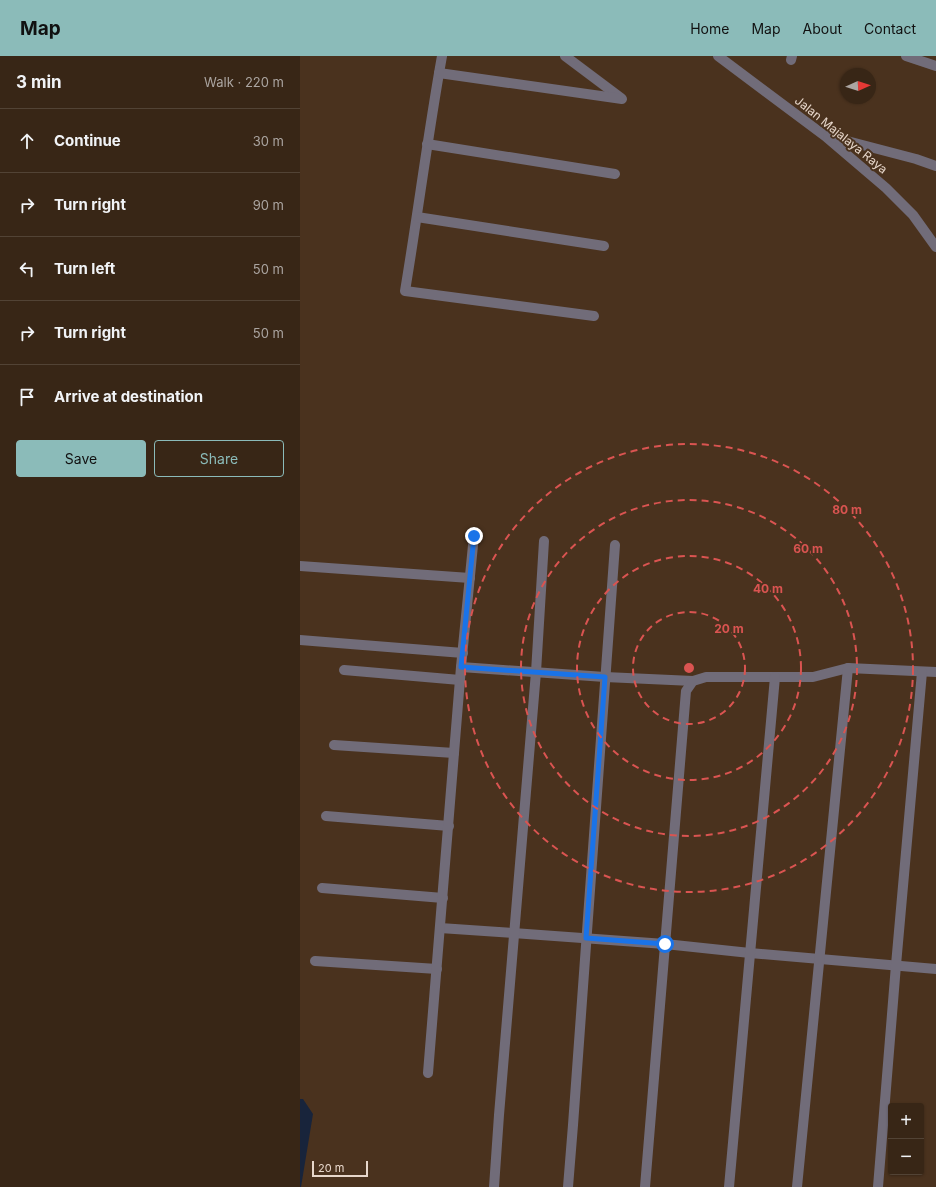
<!DOCTYPE html>
<html lang="en">
<head>
<meta charset="utf-8">
<style>
  :root { --surface:#382616; --page:#433223; --text:#f1f3f6; --muted:#aba5a1; --line:#524335; --accent:#8bbbb9 }
  body { margin:0; font-family:Inter,sans-serif; background:var(--page); color:var(--text) }
  .controls { position:absolute; right:12px; bottom:12px; display:grid; overflow:hidden; border-radius:4px; box-shadow:0 1px 3px #0004 }
  .controls button { width:36px; height:36px; display:grid; place-items:center; padding:0; border:0; border-bottom:1px solid var(--line); background:var(--surface); color:var(--text); font:20px sans-serif }
  .compass { position:absolute; left:540px; top:12px; width:36px; height:36px; border-radius:50%; background:var(--surface); box-shadow:0 1px 3px #0004; rotate:87deg }
  .scale { position:absolute; left:12px; bottom:10px; width:56px; box-sizing:border-box; padding-left:4px; border:2px solid #e7d7cb; border-top:0; font-size:11px; line-height:14px; white-space:nowrap; color:#e7d7cb; -webkit-text-stroke:3px #4a321e; paint-order:stroke }
  .stop { position:absolute; width:12px; height:12px; margin:-9px; border:3px solid #1a73e8; border-radius:50%; background:#fff }
  .stop.end { background:#1a73e8; border-color:#fff; box-shadow:0 1px 4px #0008 }
  .list { margin:0; padding:0; list-style:none }
  h2 { display:flex; justify-content:space-between; align-items:center; height:52px; margin:0; padding:0 16px; font-size:17px }
  h2 small { font-size:13px; font-weight:400; color:var(--muted) }
  .list li { display:grid; grid-template-columns:26px 1fr auto; gap:12px; align-items:center; box-sizing:border-box; height:64px; padding:0 16px; border-top:1px solid var(--line) }
  .list b { display:block; font-size:15px; white-space:nowrap }
  .list em { font-size:13px; font-style:normal; color:var(--muted) }
  .actions { display:flex; gap:8px; padding:12px 16px }
  .actions a { flex:1; padding:9px 0; border:1px solid var(--accent); border-radius:4px; text-align:center; font-size:14px; color:var(--accent) }
  .actions .main { background:var(--accent); color:#111 }
  .icon { flex:none; width:22px; height:22px; fill:none; stroke:currentColor; stroke-width:2; stroke-linecap:round; stroke-linejoin:round }
  .map { position:relative; flex:none; width:636px; height:1131px; overflow:hidden }
  header { display:flex; align-items:center; gap:24px; box-sizing:border-box; height:56px; padding:0 20px; background:var(--accent); color:#111 }
  header strong { font-size:19px }
  nav { display:flex; gap:22px; margin-inline-start:auto; font-size:14px }
  main { display:flex }
  aside { flex:1; background:var(--surface) }
  .map>svg:first-child { display:block }
  .water { fill:#18243b }
  .lines { fill:none; stroke-linecap:round; stroke-linejoin:round }
  .minor { stroke:#716c79; stroke-width:10 }
  .route { stroke:#1a73e8; stroke-width:5 }
  .ring { fill:none; stroke:#da5451; stroke-width:2; stroke-dasharray:7 5 }
  .labels { text-anchor:middle; stroke-width:4; stroke-linejoin:round; paint-order:stroke }
  .street-label { font-size:12px; fill:#e7d7cb; stroke:#4a321e }
  .centre { fill:#da5451; stroke:#4a321e; stroke-width:2 }
  .ring-label { font-size:12px; text-anchor:middle; font-weight:bold; fill:#da5451; stroke:#4a321e; stroke-width:4; stroke-linejoin:round; paint-order:stroke }
</style>
</head>
<body>
<header>
<strong>Map</strong>
<nav><a>Home</a><a>Map</a><a>About</a><a>Contact</a></nav>
</header>
<main>
<aside>
<h2>3 min<small>Walk · 220 m</small></h2>
<ul class="list">
<li><svg class="icon" aria-label="ahead" viewBox="0 0 24 24"><path d="M12 20V5M6 11l6-6 6 6"/></svg><div><b>Continue</b></div><em>30 m</em></li>
<li><svg class="icon" aria-label="right" viewBox="0 0 24 24"><path d="M7 20v-9h11M14 6l5 5-5 5"/></svg><div><b>Turn right</b></div><em>90 m</em></li>
<li><svg class="icon" aria-label="left" viewBox="0 0 24 24"><path d="M17 20v-9H6M10 6l-5 5 5 5"/></svg><div><b>Turn left</b></div><em>50 m</em></li>
<li><svg class="icon" aria-label="right" viewBox="0 0 24 24"><path d="M7 20v-9h11M14 6l5 5-5 5"/></svg><div><b>Turn right</b></div><em>50 m</em></li>
<li><svg class="icon" aria-label="arrive" viewBox="0 0 24 24"><path d="M6 21V4h12l-3 4 3 4H6"/></svg><div><b>Arrive at destination</b></div></li>
</ul>
<div class="actions"><a class="main">Save</a><a>Share</a></div>
</aside>
<div class="map">
<svg width="636" height="1131" viewBox="0 0 636 1131">
  <rect width="100%" height="100%" fill="#4a321e"/>
  <path class="water" d="M0 1043H3L13 1058 1 1131H0Z"/>
  <g class="lines">
    <g class="minor">
      <path d="M142 0C128 78 118 157 105 235L294 260"/>
      <path d="M265 0 321 42"/>
      <path d="M418 0 525 80 586 132 613 159 636 191"/>
      <path d="M606 0 636 10"/>
      <path d="M491 4 492 0"/>
      <path d="M139 17 322 43"/>
      <path d="M528 80 616 103 636 110"/>
      <path d="M127 88 315 118"/>
      <path d="M117 161 304 190"/>
      <path d="M0 510 170 522"/>
      <path d="M0 584 163 597"/>
      <path d="M161 611 305 621 393 625"/>
      <path d="M44 614 160 624"/>
      <path d="M34 689 154 697"/>
      <path d="M26 760 149 770"/>
      <path d="M22 832 143 842"/>
      <path d="M140 872 213 877 365 888 450 897 636 913"/>
      <path d="M15 905 137 913"/>
      <path d="M128 1017 161 611 174 479"/>
      <path d="M194 1131 199 1059 236 616 244 485"/>
      <path d="M268 1131 273 1069 315 489"/>
      <path d="M345 1131 386 635 393 625 406 621H513L548 612"/>
      <path d="M429 1131 475 621"/>
      <path d="M497 1131 548 612 636 616"/>
      <path d="M578 1131 596 909 622 616"/>
    </g>
  </g>
  <g class="lines">
    <path class="route" d="M174 480 161 611 305 621 286 882 365 888"/>
  </g>
  <g class="ring">
    <circle cx="389" cy="612" r="56"/>
    <circle cx="389" cy="612" r="112"/>
    <circle cx="389" cy="612" r="168"/>
    <circle cx="389" cy="612" r="224"/>
  </g>
  <g class="labels">
    <g class="street-label">
      <text transform="translate(541 79) rotate(39)" y="4">Jalan Majalaya Raya</text>
    </g>
  </g>
  <circle cx="389" cy="612" r="6" class="centre"/>
  <g class="ring-label">
    <text x="547" y="458">80 m</text>
    <text x="508" y="497">60 m</text>
    <text x="468" y="537">40 m</text>
    <text x="429" y="577">20 m</text>
  </g>
</svg>
<div class="controls">
<button>+</button>
<button>−</button>
</div>
<svg class="compass" viewBox="-18 -18 36 36"><path d="M0-13l5 13h-10z" fill="#e53935"/><path d="M0 13l5-13h-10z" fill="#aba5a1"/></svg>
<div class="scale">20 m</div>
<div class="stop" style="left:365px;top:888px"></div>
<div class="stop end" style="left:174px;top:480px"></div>
</div>
</main>
</body>
</html>
